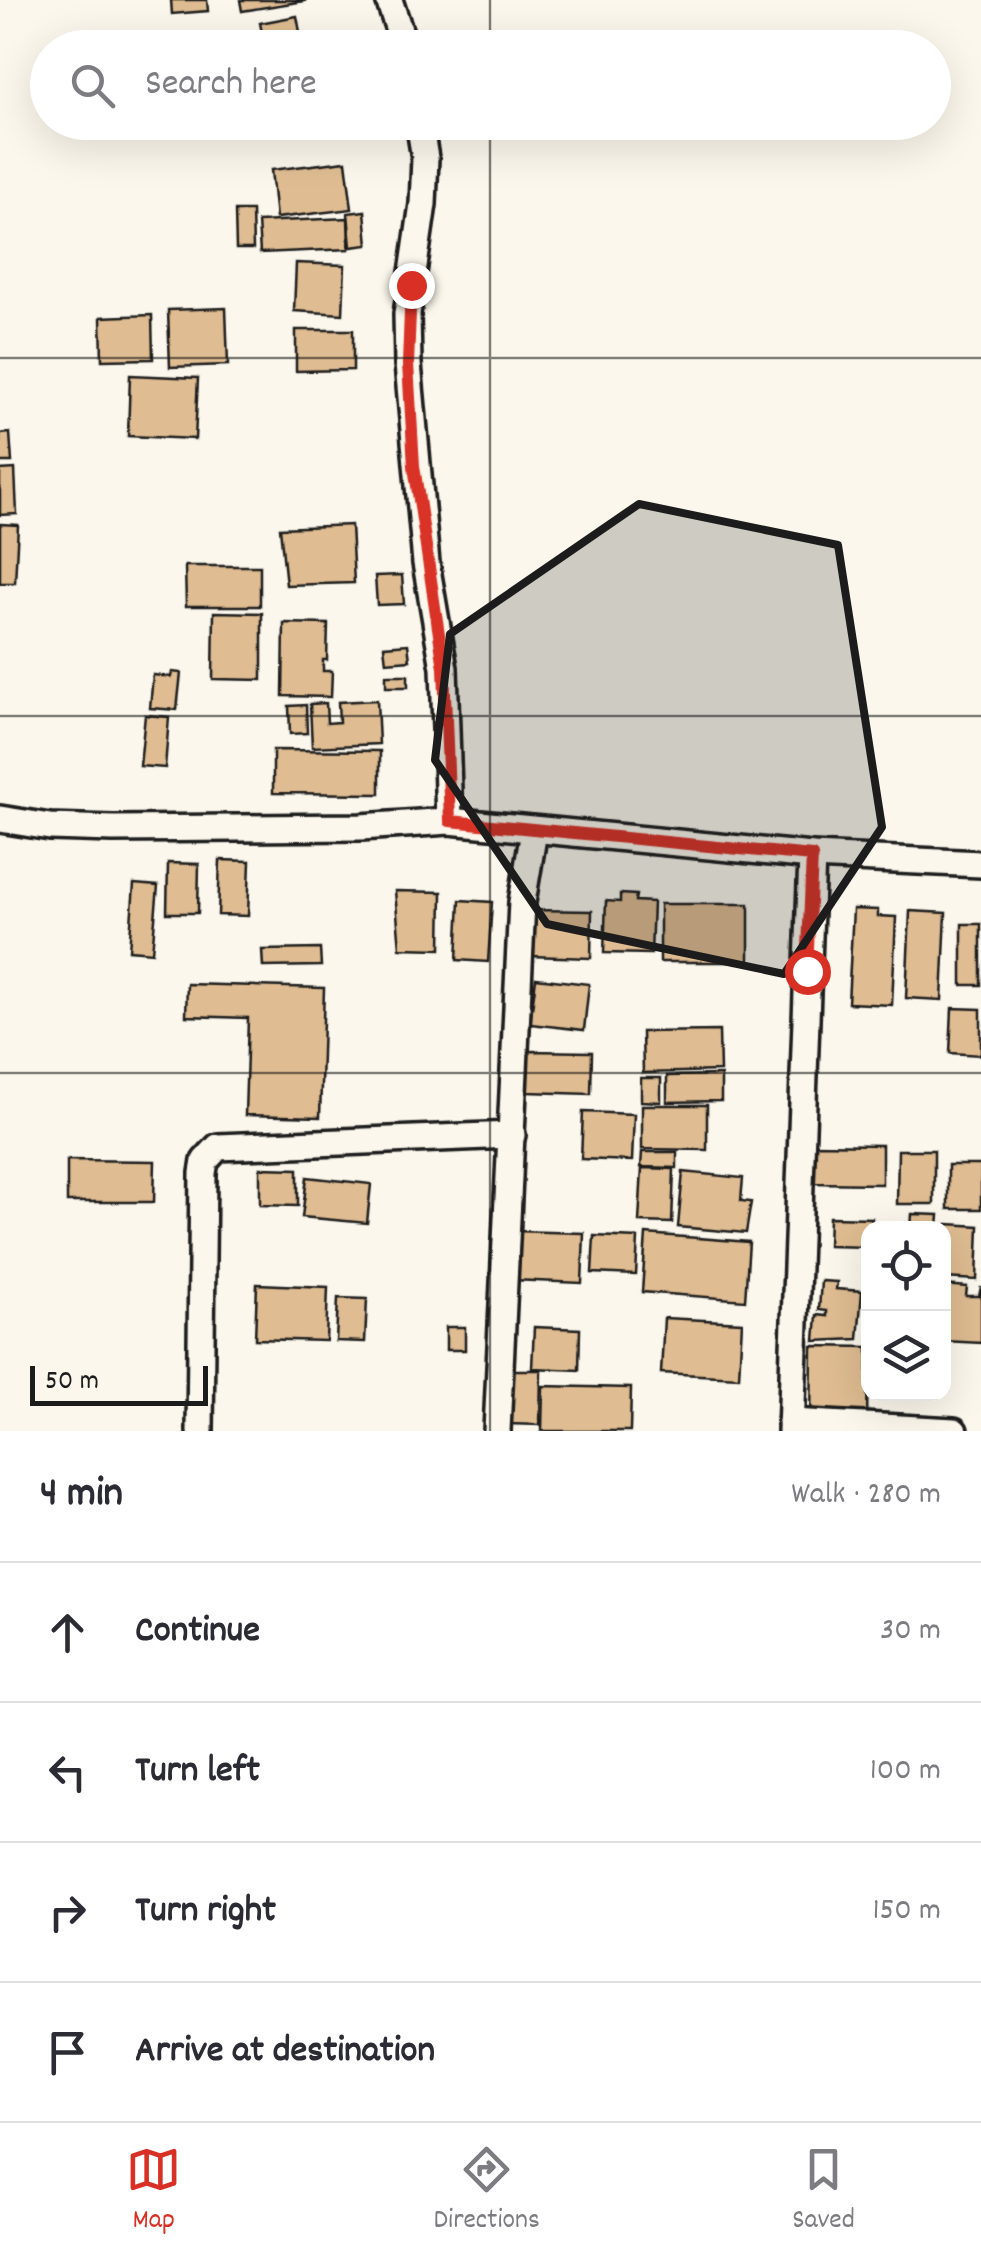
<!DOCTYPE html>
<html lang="en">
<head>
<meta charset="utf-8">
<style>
  :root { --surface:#fff; --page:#f7f7f7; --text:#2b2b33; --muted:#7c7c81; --line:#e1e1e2; --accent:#d93025 }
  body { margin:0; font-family:Dekko,sans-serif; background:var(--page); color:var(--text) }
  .controls { position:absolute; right:30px; bottom:30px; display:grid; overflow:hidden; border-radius:20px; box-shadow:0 10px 40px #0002 }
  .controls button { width:90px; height:90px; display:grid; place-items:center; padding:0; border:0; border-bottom:2px solid var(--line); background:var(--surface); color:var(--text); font:50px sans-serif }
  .scale { position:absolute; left:30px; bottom:25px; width:178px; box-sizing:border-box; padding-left:10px; border:5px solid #1c1c1c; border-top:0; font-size:28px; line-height:35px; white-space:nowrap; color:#1c1c1c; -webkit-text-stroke:8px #fbf7ec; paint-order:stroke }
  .stop { position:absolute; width:30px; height:30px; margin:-22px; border:8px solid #d93025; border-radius:50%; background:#fff }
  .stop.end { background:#d93025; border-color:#fff; box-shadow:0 2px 10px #0008 }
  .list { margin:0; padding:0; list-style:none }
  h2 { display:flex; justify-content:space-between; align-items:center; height:130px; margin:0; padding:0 40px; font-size:42px }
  h2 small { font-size:32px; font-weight:400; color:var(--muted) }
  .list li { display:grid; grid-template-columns:65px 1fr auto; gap:30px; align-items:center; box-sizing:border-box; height:140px; padding:0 40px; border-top:2px solid var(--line) }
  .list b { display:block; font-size:38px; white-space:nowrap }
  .list em { font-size:32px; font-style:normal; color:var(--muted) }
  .icon { flex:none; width:55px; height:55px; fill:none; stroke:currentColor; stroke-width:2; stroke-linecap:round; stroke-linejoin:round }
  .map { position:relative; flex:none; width:981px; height:1431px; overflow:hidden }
  .search { position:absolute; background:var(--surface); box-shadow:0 10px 40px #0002; left:30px; right:30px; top:30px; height:110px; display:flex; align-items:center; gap:25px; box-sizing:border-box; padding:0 35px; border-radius:55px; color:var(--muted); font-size:38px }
  .sheet { height:690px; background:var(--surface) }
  nav { display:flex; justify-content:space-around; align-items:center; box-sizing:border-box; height:140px; border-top:2px solid var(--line); background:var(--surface); font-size:28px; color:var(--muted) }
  nav a { display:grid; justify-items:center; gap:5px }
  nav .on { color:var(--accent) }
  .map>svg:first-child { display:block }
  .building { fill:#dfbc91; stroke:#1c1c1c; stroke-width:2.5 }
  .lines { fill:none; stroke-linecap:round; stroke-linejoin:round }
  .minor-casing { stroke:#1c1c1c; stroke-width:32 }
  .minor { stroke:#fbf7ec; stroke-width:25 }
  .route { stroke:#d93025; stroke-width:12 }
  .marked { fill:#1c1c1c; fill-opacity:0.2; stroke:#1c1c1c; stroke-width:8; stroke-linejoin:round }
  .grid { fill:none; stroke:#1c1c1c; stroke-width:2.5; stroke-opacity:0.55 }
</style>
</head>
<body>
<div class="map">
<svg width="981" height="1431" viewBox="0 0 981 1431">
  <rect width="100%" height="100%" fill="#fbf7ec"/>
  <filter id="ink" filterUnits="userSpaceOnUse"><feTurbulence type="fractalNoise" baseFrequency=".01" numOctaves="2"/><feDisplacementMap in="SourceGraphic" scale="20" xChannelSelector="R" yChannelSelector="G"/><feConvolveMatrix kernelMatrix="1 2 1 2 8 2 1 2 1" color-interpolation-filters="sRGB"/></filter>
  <g filter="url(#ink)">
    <g class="building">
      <path d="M171 0H207L208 11 172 14Z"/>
      <path d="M240 0H305V1L242 11Z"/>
      <path d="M297 16 303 48H265L260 23Z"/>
      <path d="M264 122H309L310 128 265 131Z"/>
      <path d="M346 161 352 209 276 218 271 170Z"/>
      <path d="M235 211H252L253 249H236Z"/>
      <path d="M365 211 368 245 351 247 348 213Z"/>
      <path d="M348 218 349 249 260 253 258 222Z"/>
      <path d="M296 263 345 265 343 314 294 311Z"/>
      <path d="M226 308 228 365 170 367 168 310Z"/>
      <path d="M152 315 153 359 102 360 101 317Z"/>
      <path d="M296 330H353V370L296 371Z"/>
      <path d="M130 375 198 378 195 439 128 436Z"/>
      <path d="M10 433 12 462H0V434Z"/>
      <path d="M15 469 17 514 0 515V470Z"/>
      <path d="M0 524 18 525 15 583H0Z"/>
      <path d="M351 525 354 583 286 585 280 528Z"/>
      <path d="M185 566H260V606H186Z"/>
      <path d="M402 575 404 604 377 605 375 576Z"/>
      <path d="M214 612 262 613V680L213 679Z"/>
      <path d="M284 623 328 624 327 660H323V671H332L331 697 283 696Z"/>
      <path d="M408 644 410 660 386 662 384 646Z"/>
      <path d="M172 672 181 673 177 710 150 708 153 675 171 677Z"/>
      <rect x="386" y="675" width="22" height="12"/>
      <path d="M377 700 379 744 312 747 310 704 326 703 327 723 339 722 338 702Z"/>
      <path d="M306 705 307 733 290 734 289 706Z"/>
      <path d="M145 715 169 717 165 768 140 766Z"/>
      <path d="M273 750 380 751V794L273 793Z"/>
      <path d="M220 860 250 861 248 916 218 915Z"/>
      <path d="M168 863 199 864 198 913H167Z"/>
      <path d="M134 884 158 886 152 952 129 950Z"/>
      <path d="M395 891 442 892 441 949 400 948Z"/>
      <path d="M620 894 636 895 635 901 653 902 651 954 604 953 606 901 620 902Z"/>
      <path d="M460 900 492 902 488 962 457 960Z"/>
      <rect x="660" y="904" width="89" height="58"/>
      <path d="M853 909 878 910V916L896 917 892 1005 848 1003Z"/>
      <path d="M530 910 592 911 591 958 529 956Z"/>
      <path d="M910 911 946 913 942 1000 906 998Z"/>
      <rect x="962" y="924" width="19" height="61"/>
      <path d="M320 949 321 966 263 967 262 950Z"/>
      <path d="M536 978 589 984 584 1030 530 1024Z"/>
      <path d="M187 984 324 988 320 1117 245 1115 248 1018 186 1016Z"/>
      <path d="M952 1008 981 1009V1055L950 1053Z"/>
      <path d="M719 1031 720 1071 643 1073 642 1032Z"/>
      <path d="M528 1051 592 1052 591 1094 527 1092Z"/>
      <path d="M721 1075V1101L667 1102V1076Z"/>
      <path d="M641 1078H661V1102L641 1101Z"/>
      <path d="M642 1105H707V1150L642 1149Z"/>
      <path d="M583 1112 634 1114 632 1161 581 1159Z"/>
      <path d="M811 1144 882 1145V1184L810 1183Z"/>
      <path d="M898 1150H934V1204H897Z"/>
      <path d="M642 1152H677V1168L641 1167Z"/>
      <path d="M67 1160 155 1161 154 1202H67Z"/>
      <rect x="948" y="1165" width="33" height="44"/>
      <path d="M260 1168 298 1169V1206L260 1205Z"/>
      <path d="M642 1168 674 1169 672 1223 639 1222Z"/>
      <path d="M683 1172 743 1178 741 1201 751 1202 746 1233 678 1227Z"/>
      <path d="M307 1177 371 1184 367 1223 302 1217Z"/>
      <path d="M912 1214 939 1215 938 1228H911Z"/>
      <path d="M829 1217 872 1218 868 1247 828 1246Z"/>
      <path d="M948 1224 979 1226 977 1280 944 1278Z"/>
      <path d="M513 1231 584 1233 582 1283 512 1280Z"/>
      <path d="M646 1234 749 1242 745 1300 642 1292Z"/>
      <path d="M594 1236 638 1238 636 1275 592 1273Z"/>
      <path d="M821 1281 837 1282 836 1289 862 1291 858 1339 815 1341 817 1315 827 1316V1311L819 1310Z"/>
      <path d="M257 1284 328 1287 326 1341 255 1339Z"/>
      <path d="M944 1285 967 1287 966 1296H979L981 1287V1343L944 1341Z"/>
      <path d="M338 1298 367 1299 365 1342 336 1341Z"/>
      <path d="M664 1318 742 1322 739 1377 661 1373Z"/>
      <rect x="446" y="1327" width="19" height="23"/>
      <path d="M534 1327 580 1329 579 1370 532 1368Z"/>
      <path d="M812 1346 868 1347 867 1426 811 1425Z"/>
      <path d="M508 1370H541L540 1425 507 1424Z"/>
      <path d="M543 1386 631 1388 630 1431H542Z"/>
    </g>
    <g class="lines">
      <defs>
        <g id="minor">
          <path d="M389 0 405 48"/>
          <path d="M419 122 425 158 423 204 407 314 408 364 426 563 444 668 449 821"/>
          <path d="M0 819 50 827 113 829 361 827 449 821 812 856 981 864"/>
          <path d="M791 1422 954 1431"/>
          <path d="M200 1431 203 1173 205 1161 218 1147 512 1135"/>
          <path d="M497 1431 522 902 534 831"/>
          <path d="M791 1431 812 856"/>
        </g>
      </defs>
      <use href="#minor" class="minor-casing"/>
      <use href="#minor" class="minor"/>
    </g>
  </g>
  <g class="lines" filter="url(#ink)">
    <path class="route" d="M411 285 408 364 414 466 444 668 450 821 812 856 807 971"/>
  </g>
  <path class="marked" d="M639 504 838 545 882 827 784 974 547 924 435 760 450 634Z"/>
  <path class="grid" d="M490 0V48M490 122V1431M0 358H981M0 716H981M0 1073H981"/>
</svg>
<div class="controls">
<button><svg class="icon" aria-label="locate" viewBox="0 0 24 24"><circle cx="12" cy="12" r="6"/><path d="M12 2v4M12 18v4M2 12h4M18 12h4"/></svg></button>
<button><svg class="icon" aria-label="layers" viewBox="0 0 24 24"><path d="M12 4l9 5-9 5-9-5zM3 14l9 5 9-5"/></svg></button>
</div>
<div class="scale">50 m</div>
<div class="stop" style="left:807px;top:971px"></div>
<div class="stop end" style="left:411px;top:285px"></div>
<div class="search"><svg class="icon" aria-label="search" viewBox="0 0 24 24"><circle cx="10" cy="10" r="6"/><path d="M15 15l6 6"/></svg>Search here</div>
</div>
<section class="sheet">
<h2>4 min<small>Walk · 280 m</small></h2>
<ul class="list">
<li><svg class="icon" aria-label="ahead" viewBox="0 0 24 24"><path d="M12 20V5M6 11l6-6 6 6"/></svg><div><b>Continue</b></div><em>30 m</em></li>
<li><svg class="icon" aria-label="left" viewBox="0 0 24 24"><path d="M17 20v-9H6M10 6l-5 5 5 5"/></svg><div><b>Turn left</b></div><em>100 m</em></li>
<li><svg class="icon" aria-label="right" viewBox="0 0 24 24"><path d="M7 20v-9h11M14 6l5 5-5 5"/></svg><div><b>Turn right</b></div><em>150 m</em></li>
<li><svg class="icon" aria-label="arrive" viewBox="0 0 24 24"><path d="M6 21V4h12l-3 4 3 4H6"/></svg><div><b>Arrive at destination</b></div></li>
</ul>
</section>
<nav>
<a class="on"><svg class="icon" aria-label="map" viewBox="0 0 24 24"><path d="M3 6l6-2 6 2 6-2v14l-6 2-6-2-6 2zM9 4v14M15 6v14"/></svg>Map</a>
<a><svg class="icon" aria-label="directions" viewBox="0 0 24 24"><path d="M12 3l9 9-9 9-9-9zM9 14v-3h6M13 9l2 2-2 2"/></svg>Directions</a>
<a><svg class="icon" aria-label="saved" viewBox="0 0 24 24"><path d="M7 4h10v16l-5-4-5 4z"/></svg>Saved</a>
</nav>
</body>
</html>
